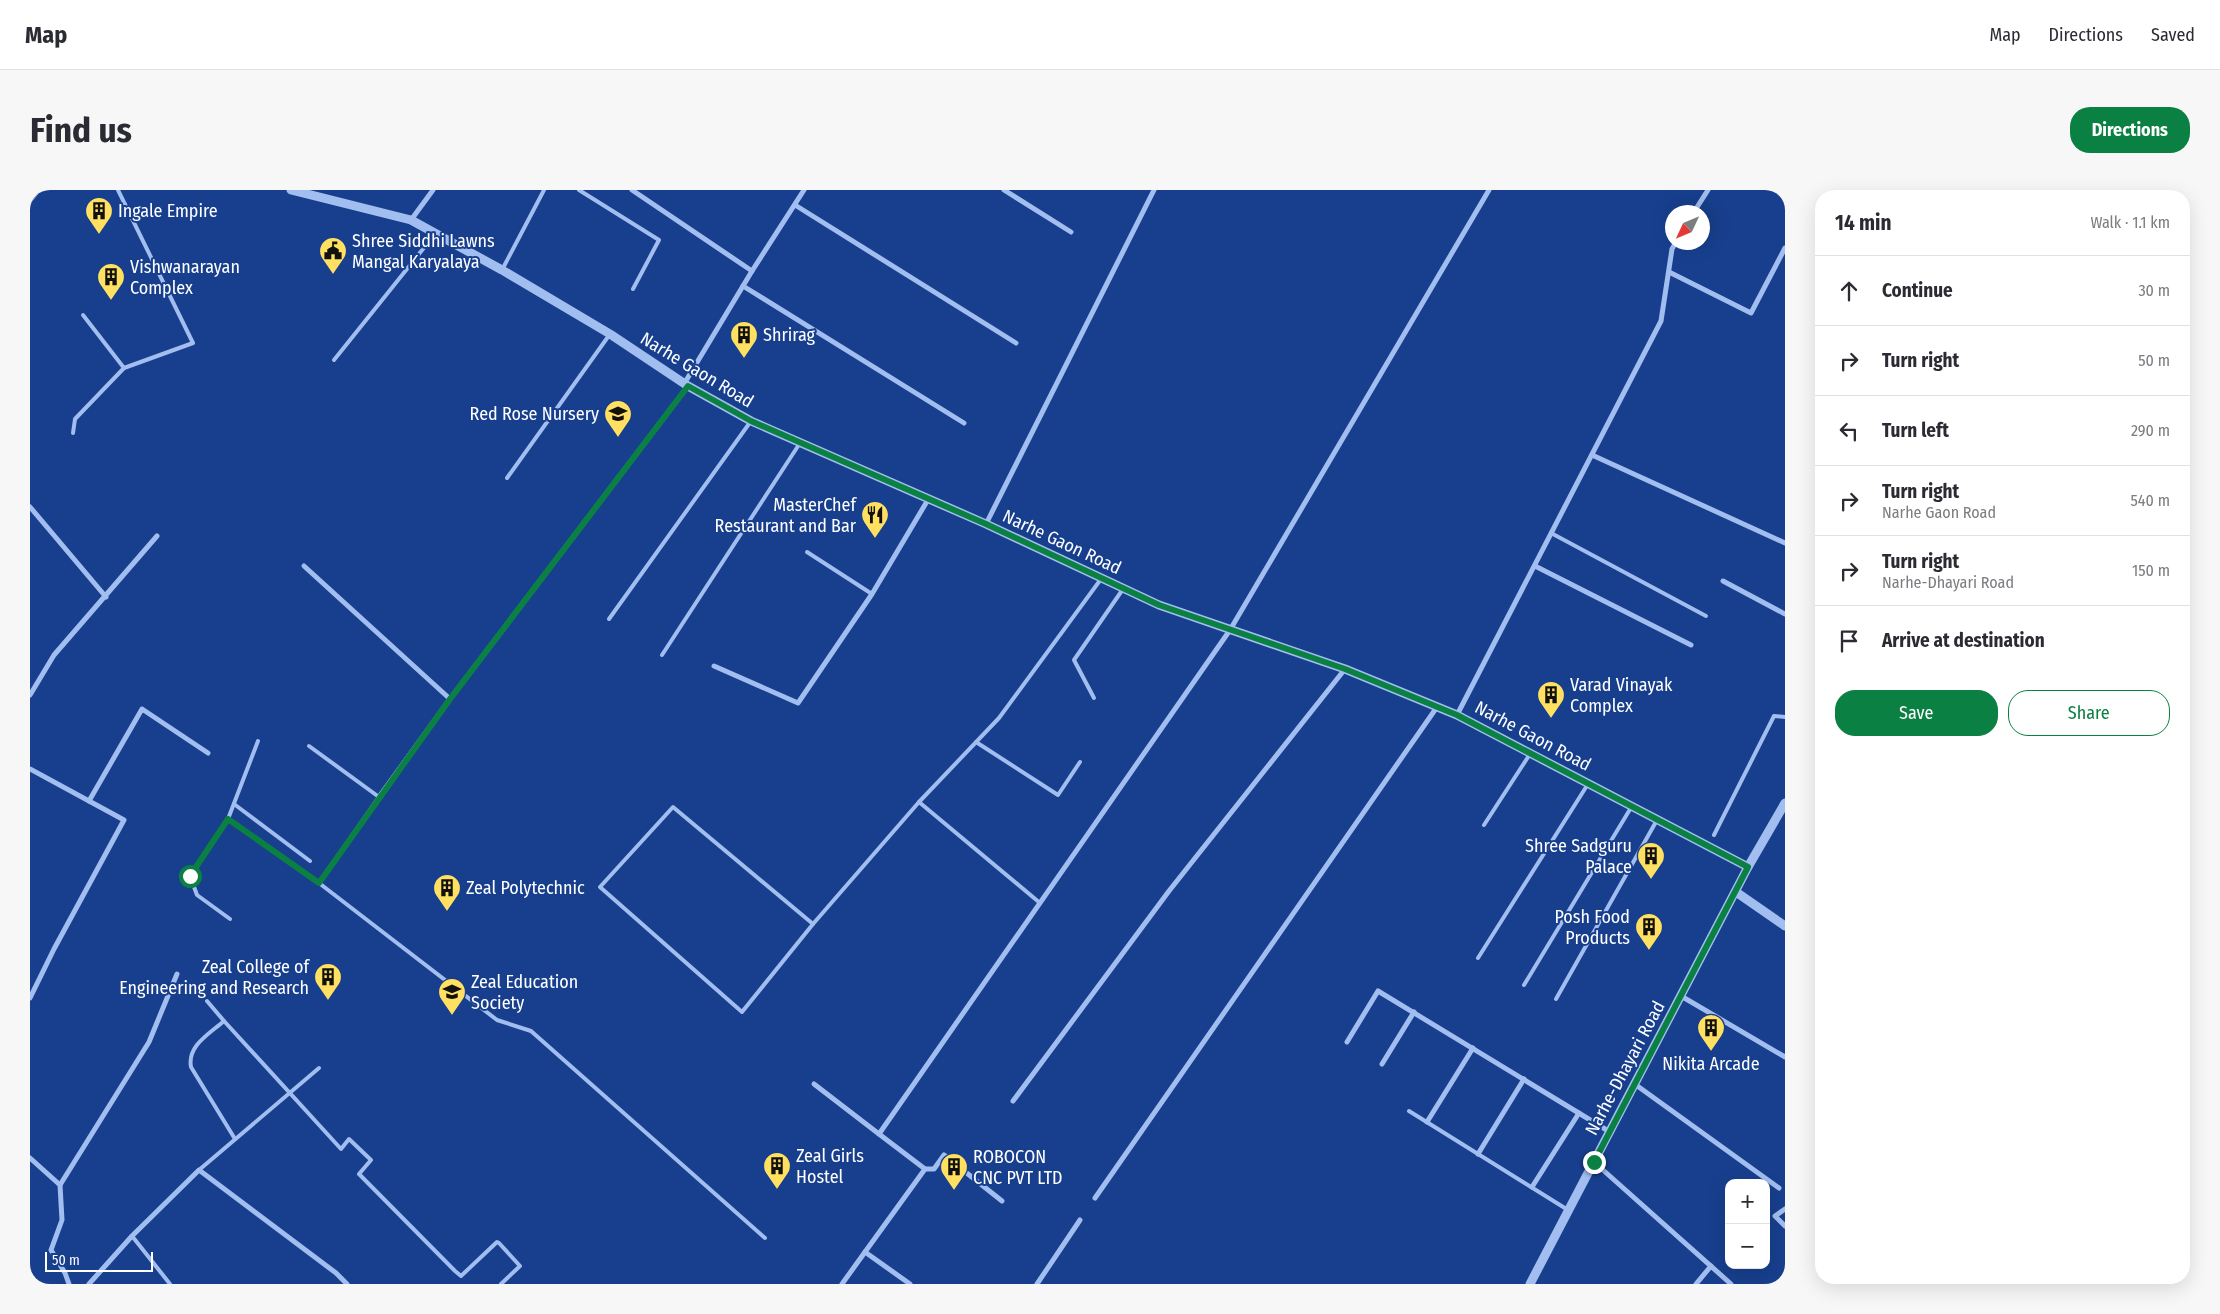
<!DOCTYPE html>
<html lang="en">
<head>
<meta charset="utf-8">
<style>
  :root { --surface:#fff; --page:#f7f7f7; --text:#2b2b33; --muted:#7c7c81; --line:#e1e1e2; --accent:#0b8043 }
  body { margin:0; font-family:"Fira Sans Condensed",sans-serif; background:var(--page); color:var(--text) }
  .controls { position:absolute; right:15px; bottom:15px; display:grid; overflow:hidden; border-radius:10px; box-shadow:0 5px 20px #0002 }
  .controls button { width:45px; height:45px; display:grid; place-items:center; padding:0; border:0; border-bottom:1px solid var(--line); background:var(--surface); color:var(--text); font:25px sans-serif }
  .compass { position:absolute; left:1635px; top:15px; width:45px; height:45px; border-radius:50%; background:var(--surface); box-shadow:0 5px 20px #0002; rotate:226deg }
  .scale { position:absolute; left:15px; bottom:12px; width:108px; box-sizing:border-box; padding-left:5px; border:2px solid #fff; border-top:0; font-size:14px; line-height:18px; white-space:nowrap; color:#fff; -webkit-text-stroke:4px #173f8d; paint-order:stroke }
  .stop { position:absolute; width:15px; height:15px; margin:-11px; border:4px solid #0b8043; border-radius:50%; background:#fff }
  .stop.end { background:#0b8043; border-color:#fff; box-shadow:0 1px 5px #0008 }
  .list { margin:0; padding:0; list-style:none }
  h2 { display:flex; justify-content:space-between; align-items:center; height:65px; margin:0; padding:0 20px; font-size:21px }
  h2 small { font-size:16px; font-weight:400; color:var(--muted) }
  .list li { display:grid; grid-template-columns:32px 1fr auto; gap:15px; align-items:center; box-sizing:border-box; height:70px; padding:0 20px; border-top:1px solid var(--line) }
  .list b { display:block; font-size:19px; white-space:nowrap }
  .list p { margin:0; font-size:16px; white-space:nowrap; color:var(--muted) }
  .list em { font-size:16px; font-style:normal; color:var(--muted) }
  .actions { display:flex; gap:10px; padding:15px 20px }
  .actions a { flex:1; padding:11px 0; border:1px solid var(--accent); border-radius:20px; text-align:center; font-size:18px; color:var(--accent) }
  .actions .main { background:var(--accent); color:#fff }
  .icon { flex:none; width:28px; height:28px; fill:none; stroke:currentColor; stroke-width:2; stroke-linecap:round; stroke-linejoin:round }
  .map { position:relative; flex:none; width:1755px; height:1094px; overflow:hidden; border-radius:20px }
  header { display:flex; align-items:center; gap:30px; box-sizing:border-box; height:70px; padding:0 25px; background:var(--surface); border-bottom:1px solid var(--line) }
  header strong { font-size:24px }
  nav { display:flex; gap:28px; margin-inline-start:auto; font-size:18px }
  .intro { display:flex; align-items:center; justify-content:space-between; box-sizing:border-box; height:120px; padding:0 30px }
  h1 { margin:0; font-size:35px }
  .button { padding:12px 22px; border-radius:20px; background:var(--accent); color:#fff; font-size:18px; font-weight:700 }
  main { display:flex; gap:30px; padding:0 30px }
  aside { flex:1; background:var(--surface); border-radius:20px; box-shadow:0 5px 20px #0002 }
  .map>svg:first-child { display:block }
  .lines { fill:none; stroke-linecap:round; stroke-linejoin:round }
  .service { stroke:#a2bdef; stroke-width:4 }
  .minor { stroke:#a2bdef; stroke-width:5 }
  .tertiary { stroke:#a2bdef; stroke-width:9 }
  .route { stroke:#0b8043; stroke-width:6 }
  .labels { text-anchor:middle; stroke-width:4; stroke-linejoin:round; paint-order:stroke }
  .poi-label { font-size:18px; fill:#fff; stroke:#173f8d; text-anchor:start }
  .street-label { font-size:18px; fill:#fff; stroke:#173f8d }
</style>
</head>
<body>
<header>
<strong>Map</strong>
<nav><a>Map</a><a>Directions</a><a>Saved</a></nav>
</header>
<div class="intro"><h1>Find us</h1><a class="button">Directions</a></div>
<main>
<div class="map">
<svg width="1755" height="1094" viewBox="0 0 1755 1094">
  <rect width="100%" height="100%" fill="#173f8d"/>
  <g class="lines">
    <g class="service">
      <path d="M88 0 163 153 94 178"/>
      <path d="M549 0 629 50 603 99"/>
      <path d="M0 11 9 0"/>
      <path d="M472 80 514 0"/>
      <path d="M304 170 405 44"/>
      <path d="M43 243 45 229 94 178 53 125"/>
      <path d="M477 288 580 144"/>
      <path d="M1521 343 1676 426"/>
      <path d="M777 362 842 404"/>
      <path d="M579 429 721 231"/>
      <path d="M632 465 770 253"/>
      <path d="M1064 508 1044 470 1093 399"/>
      <path d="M946 552 1028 605 1050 572"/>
      <path d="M279 556 349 607 289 693 467 830 501 841 735 1048"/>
      <path d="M889 612 1010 713"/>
      <path d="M204 614 280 671"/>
      <path d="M643 617 783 734 712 822 570 697Z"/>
      <path d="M198 629 228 551"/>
      <path d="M1454 635 1500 564"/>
      <path d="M1684 645 1744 526 1755 527"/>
      <path d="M200 729 167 705 160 686 198 629 289 693"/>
      <path d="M783 734 889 612 969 528 1071 389"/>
      <path d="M1448 768 1558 594"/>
      <path d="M1494 795 1602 616"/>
      <path d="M1526 809 1627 630"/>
      <path d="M177 811 194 831C179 844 157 856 161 877L205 949"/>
      <path d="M194 831 311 959 319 949 341 970 329 984 425 1081 431 1086 467 1052 469 1053 490 1076 471 1094"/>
      <path d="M1379 921 1538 1020"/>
      <path d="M169 980 289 878"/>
      <path d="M102 1046 140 1094"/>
    </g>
    <g class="minor">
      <path d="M602 0 722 81"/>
      <path d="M974 0 1041 42"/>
      <path d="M765 15 986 153"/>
      <path d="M1664 22 1678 0"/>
      <path d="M381 30 403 0"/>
      <path d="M1639 82 1721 123 1755 58"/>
      <path d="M713 96 934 233"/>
      <path d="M654 194 722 81 774 0"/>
      <path d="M1562 265 1755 353"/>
      <path d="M0 317 76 407"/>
      <path d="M956 334 1124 0"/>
      <path d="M274 376 420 509"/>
      <path d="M1505 376 1661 455"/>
      <path d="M1693 391 1755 424"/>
      <path d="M684 476 768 513 842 404 899 308"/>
      <path d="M0 505 24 465 127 346"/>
      <path d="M1427 525 1631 131 1642 59 1646 52"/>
      <path d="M0 579 94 630 24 759 0 808"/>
      <path d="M349 607 420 509 658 196"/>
      <path d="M59 611 112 519 178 563"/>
      <path d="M1651 806 1755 867"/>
      <path d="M1317 852 1348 801 1580 942"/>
      <path d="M1352 874 1384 822"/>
      <path d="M784 894 849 944"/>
      <path d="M1606 895 1749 998"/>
      <path d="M983 911 1139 701 1315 479"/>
      <path d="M1397 932 1443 858"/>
      <path d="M1448 964 1494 889"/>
      <path d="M0 968 30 995 32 1030 21 1060 35 1083 39 1094"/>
      <path d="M1564 972 1701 1094"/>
      <path d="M30 995 119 852 147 784"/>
      <path d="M1502 997 1549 923"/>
      <path d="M1065 1008 1407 517"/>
      <path d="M972 1011 914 965 904 979H895L849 944 1200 440 1459 0"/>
      <path d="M1755 1019 1745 1026 1755 1036"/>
      <path d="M59 1094 102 1046 169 980 306 1083 317 1094"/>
      <path d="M812 1094 835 1062"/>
      <path d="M880 1094 835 1062 895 979"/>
      <path d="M1007 1094 1050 1030"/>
      <path d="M1666 1094 1681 1076"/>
    </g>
    <g class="tertiary">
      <path d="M261 0 381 30 472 80 580 144 658 196 721 231 956 334 1129 415 1315 479 1427 525 1718 677"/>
      <path d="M1706 702 1755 736"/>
      <path d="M1500 1094 1718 677 1755 613"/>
    </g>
  </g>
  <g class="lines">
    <path class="route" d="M160 686 198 629 289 693 420 509 658 196 721 231 956 334 1129 415 1315 479 1427 525 1718 677 1564 972"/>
  </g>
  <defs>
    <symbol id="building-pin" viewBox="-11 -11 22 30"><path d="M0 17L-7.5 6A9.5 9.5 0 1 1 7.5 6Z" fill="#ffe060" stroke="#173f8d"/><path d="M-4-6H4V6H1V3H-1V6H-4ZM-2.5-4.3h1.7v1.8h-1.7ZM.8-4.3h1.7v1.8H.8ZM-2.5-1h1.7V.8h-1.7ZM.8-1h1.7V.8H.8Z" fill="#111"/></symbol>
    <symbol id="civic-pin" viewBox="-11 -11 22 30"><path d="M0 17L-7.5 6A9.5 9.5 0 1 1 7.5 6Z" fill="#ffe060" stroke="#173f8d"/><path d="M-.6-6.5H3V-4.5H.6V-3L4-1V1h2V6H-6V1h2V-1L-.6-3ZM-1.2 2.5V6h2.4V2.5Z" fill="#111"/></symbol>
    <symbol id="school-pin" viewBox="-11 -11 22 30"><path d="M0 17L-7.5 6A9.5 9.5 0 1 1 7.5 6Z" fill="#ffe060" stroke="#173f8d"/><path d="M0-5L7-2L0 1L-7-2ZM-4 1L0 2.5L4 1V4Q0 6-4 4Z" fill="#111"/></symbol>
    <symbol id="restaurant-pin" viewBox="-11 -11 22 30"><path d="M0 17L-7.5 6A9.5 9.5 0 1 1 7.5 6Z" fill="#ffe060" stroke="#173f8d"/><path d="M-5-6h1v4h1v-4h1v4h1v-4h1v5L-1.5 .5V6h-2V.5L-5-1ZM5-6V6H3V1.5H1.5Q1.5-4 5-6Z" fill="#111"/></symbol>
    <symbol id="university-pin" viewBox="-11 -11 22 30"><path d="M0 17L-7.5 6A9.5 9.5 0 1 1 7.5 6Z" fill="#ffe060" stroke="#173f8d"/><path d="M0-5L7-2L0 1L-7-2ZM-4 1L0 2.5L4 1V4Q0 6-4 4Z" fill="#111"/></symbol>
  </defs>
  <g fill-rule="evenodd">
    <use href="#building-pin" x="53" y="5" width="32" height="43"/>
    <use href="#civic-pin" x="287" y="45" width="32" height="43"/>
    <use href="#building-pin" x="65" y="71" width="32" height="43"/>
    <use href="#building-pin" x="698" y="129" width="32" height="43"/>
    <use href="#school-pin" x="572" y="208" width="32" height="43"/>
    <use href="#restaurant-pin" x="829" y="309" width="32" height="43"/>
    <use href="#building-pin" x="1505" y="489" width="32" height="43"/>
    <use href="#building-pin" x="1605" y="650" width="32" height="43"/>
    <use href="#building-pin" x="401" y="682" width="32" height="43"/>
    <use href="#building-pin" x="1603" y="721" width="32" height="43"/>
    <use href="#building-pin" x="282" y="771" width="32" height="43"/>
    <use href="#university-pin" x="406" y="786" width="32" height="43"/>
    <use href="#building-pin" x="1665" y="822" width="32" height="43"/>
    <use href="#building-pin" x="731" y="960" width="32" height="43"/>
    <use href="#building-pin" x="908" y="961" width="32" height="43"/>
  </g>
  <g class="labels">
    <g class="poi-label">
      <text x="88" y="27">Ingale Empire</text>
      <text x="322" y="57">Shree Siddhi Lawns<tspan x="322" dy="21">Mangal Karyalaya</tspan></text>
      <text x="100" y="83">Vishwanarayan<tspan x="100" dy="21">Complex</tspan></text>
      <text x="733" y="151">Shrirag</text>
      <text x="569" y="230" text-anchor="end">Red Rose Nursery</text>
      <text x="826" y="321" text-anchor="end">MasterChef<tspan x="826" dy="21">Restaurant and Bar</tspan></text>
      <text x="1540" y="501">Varad Vinayak<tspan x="1540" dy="21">Complex</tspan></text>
      <text x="1602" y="662" text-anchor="end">Shree Sadguru<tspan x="1602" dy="21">Palace</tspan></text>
      <text x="436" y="704">Zeal Polytechnic</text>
      <text x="1600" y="733" text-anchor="end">Posh Food<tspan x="1600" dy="21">Products</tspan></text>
      <text x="279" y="783" text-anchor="end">Zeal College of<tspan x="279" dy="21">Engineering and Research</tspan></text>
      <text x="441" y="798">Zeal Education<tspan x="441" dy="21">Society</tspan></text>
      <text x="1681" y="880" text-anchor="middle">Nikita Arcade</text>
      <text x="766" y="972">Zeal Girls<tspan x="766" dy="21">Hostel</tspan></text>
      <text x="943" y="973">ROBOCON<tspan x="943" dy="21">CNC PVT LTD</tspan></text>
    </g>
    <g class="street-label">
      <text transform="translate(667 180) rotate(31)" y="6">Narhe Gaon Road</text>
      <text transform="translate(1032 352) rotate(25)" y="6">Narhe Gaon Road</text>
      <text transform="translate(1503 546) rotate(28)" y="6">Narhe Gaon Road</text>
      <text transform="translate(1595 878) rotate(-62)" y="6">Narhe-Dhayari Road</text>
    </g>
  </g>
</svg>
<div class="controls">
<button>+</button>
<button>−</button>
</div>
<svg class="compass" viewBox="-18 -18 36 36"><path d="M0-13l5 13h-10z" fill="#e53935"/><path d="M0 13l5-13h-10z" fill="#7c7c81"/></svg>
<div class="scale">50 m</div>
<div class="stop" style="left:160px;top:686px"></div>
<div class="stop end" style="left:1564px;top:972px"></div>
</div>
<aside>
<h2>14 min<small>Walk · 1.1 km</small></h2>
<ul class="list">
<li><svg class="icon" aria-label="ahead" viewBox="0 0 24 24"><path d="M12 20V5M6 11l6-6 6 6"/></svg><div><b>Continue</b></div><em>30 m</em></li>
<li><svg class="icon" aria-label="right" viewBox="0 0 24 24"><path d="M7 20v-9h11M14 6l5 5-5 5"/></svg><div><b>Turn right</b></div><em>50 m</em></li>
<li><svg class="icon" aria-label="left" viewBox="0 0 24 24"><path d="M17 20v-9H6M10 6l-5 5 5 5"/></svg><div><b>Turn left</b></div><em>290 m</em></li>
<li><svg class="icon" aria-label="right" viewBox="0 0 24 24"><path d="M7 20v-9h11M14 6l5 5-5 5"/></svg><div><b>Turn right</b><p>Narhe Gaon Road</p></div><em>540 m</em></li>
<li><svg class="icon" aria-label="right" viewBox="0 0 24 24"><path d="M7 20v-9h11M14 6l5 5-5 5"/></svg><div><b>Turn right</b><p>Narhe-Dhayari Road</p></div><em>150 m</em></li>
<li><svg class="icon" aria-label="arrive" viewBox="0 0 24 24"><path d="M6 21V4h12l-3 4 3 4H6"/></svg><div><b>Arrive at destination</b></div></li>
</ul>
<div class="actions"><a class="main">Save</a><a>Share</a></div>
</aside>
</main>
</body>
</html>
